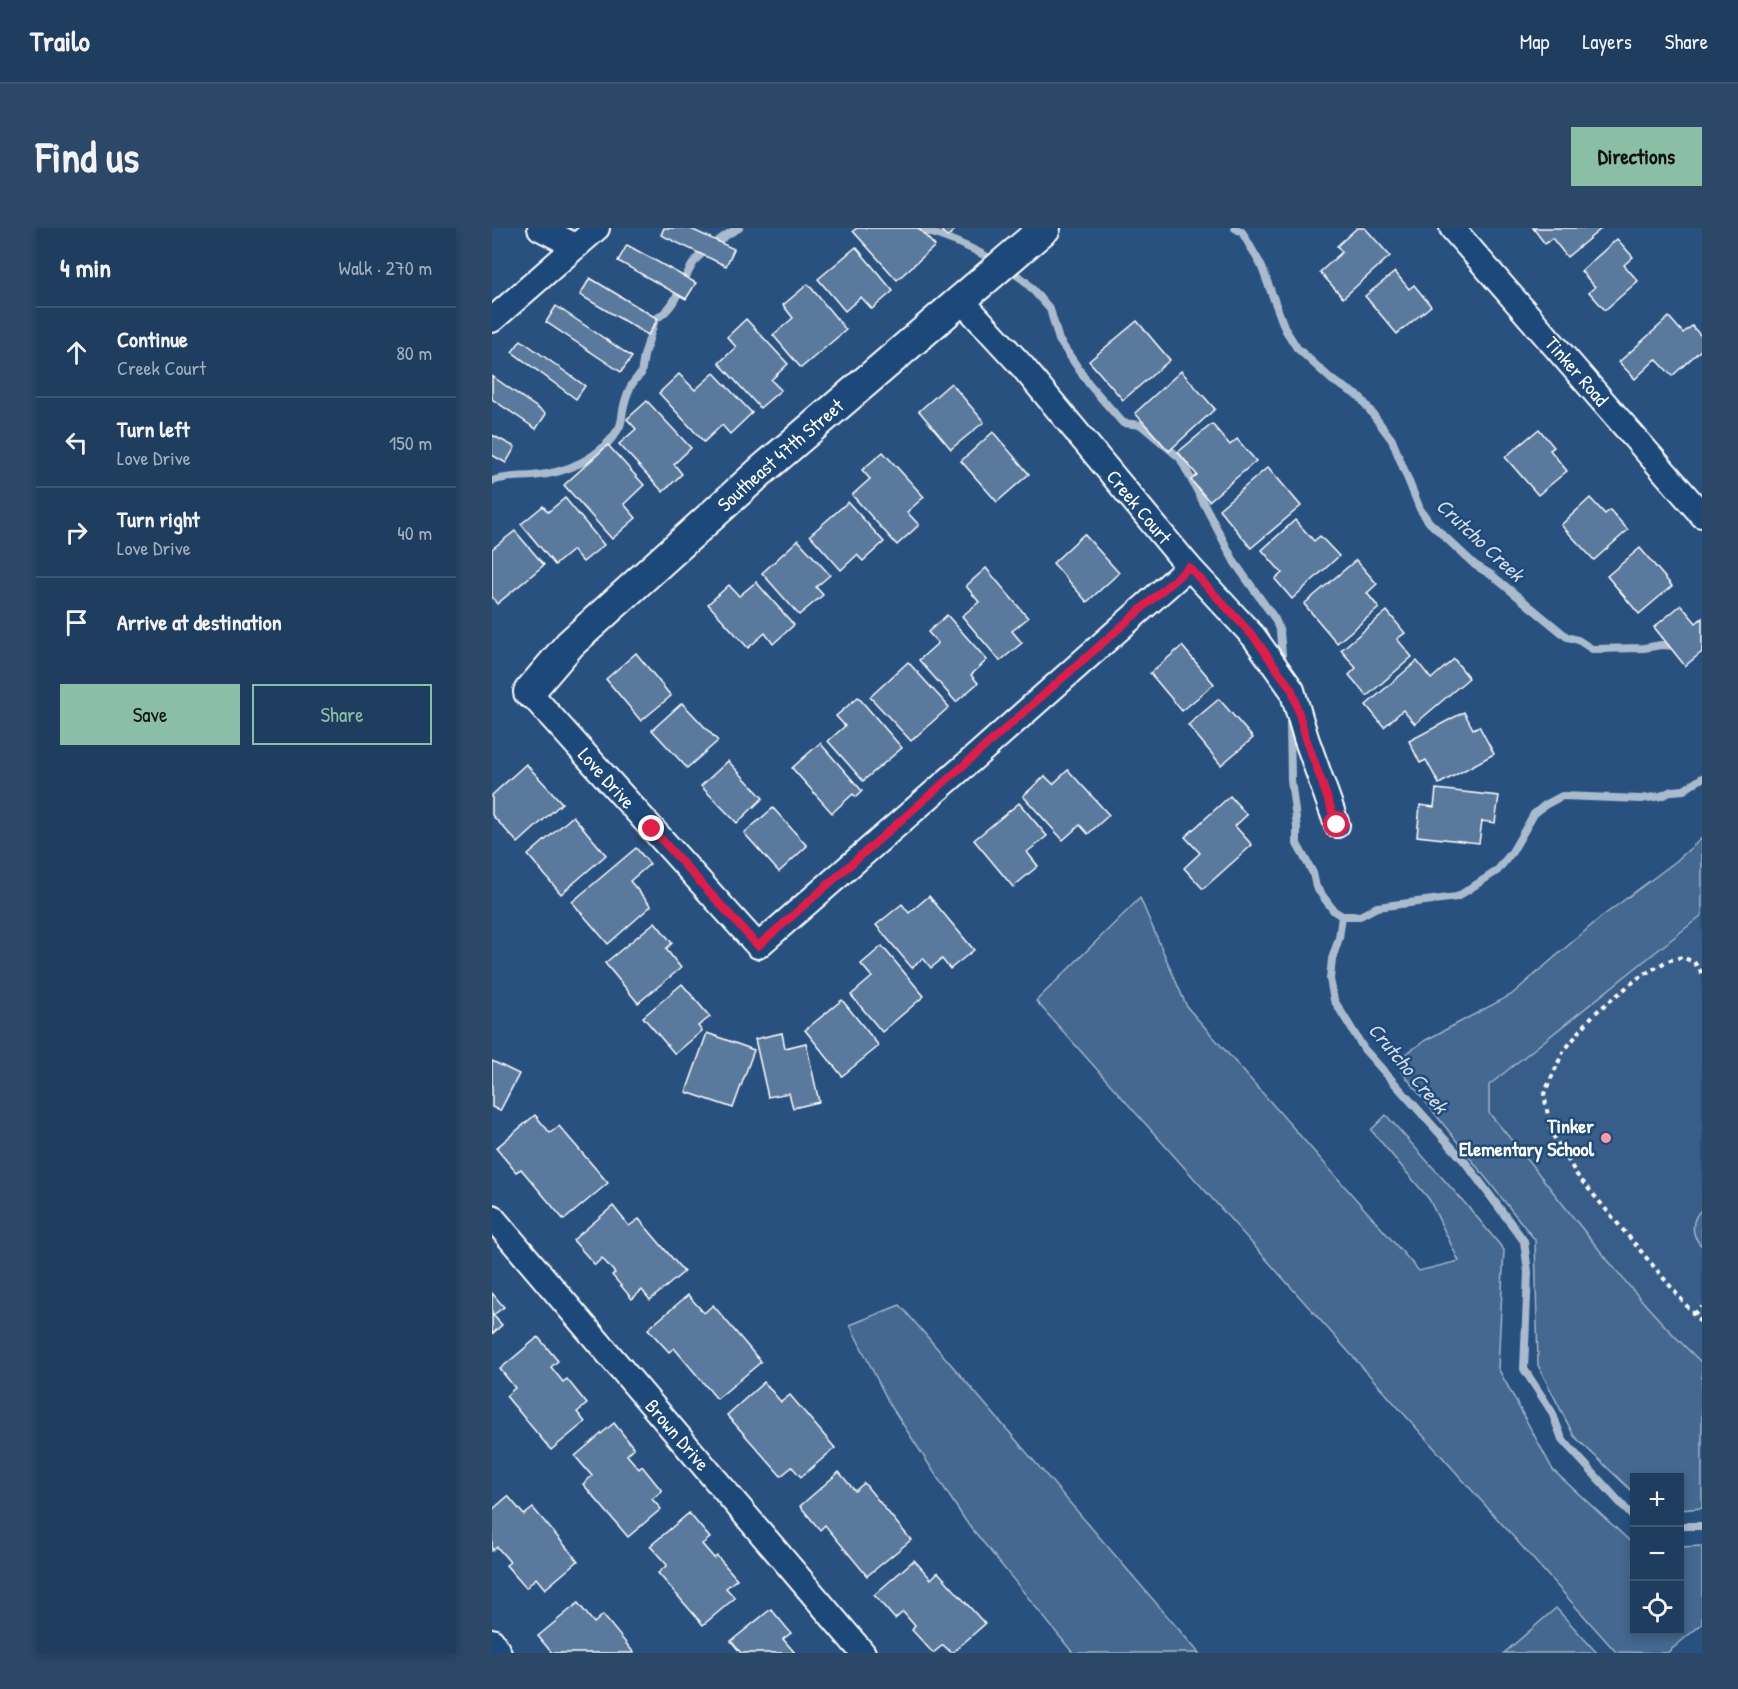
<!DOCTYPE html>
<html lang="en">
<head>
<meta charset="utf-8">
<style>
  :root { --surface:#1e3d5f; --page:#2b4868; --text:#f1f3f6; --muted:#a1aebd; --line:#3c5674; --accent:#8abfa5 }
  body { margin:0; font-family:"Patrick Hand",sans-serif; background:var(--page); color:var(--text) }
  .controls { position:absolute; right:18px; bottom:18px; display:grid; overflow:hidden; border-radius:0px; box-shadow:0 3px 9px #0003 }
  .controls button { width:54px; height:54px; display:grid; place-items:center; padding:0; border:0; border-bottom:2px solid var(--line); background:var(--surface); color:var(--text); font:30px sans-serif }
  .stop { position:absolute; width:18px; height:18px; margin:-14px; border:4px solid #e11d48; border-radius:50%; background:#fff }
  .stop.end { background:#e11d48; border-color:#fff; box-shadow:0 2px 6px #0008 }
  .list { margin:0; padding:0; list-style:none }
  h2 { display:flex; justify-content:space-between; align-items:center; height:78px; margin:0; padding:0 24px; font-size:26px }
  h2 small { font-size:20px; font-weight:400; color:var(--muted) }
  .list li { display:grid; grid-template-columns:39px 1fr auto; gap:18px; align-items:center; box-sizing:border-box; height:90px; padding:0 24px; border-top:2px solid var(--line) }
  .list b { display:block; font-size:22px; white-space:nowrap }
  .list p { margin:0; font-size:20px; white-space:nowrap; color:var(--muted) }
  .list em { font-size:20px; font-style:normal; color:var(--muted) }
  .actions { display:flex; gap:12px; padding:18px 24px }
  .actions a { flex:1; padding:14px 0; border:2px solid var(--accent); border-radius:0px; text-align:center; font-size:21px; color:var(--accent) }
  .actions .main { background:var(--accent); color:#111 }
  .icon { flex:none; width:33px; height:33px; fill:none; stroke:currentColor; stroke-width:2; stroke-linecap:round; stroke-linejoin:round }
  .map { position:relative; flex:none; width:1210px; height:1425px; overflow:hidden; border-radius:0px }
  header { display:flex; align-items:center; gap:36px; box-sizing:border-box; height:84px; padding:0 30px; background:var(--surface); border-bottom:2px solid var(--line) }
  header strong { font-size:28px }
  nav { display:flex; gap:33px; margin-inline-start:auto; font-size:21px }
  .intro { display:flex; align-items:center; justify-content:space-between; box-sizing:border-box; height:144px; padding:0 36px }
  h1 { margin:0; font-size:42px }
  .button { padding:15px 27px; border-radius:0px; background:var(--accent); color:#111; font-size:21px; font-weight:700 }
  main { display:flex; gap:36px; padding:0 36px }
  aside { flex:1; background:var(--surface); border-radius:0px; box-shadow:0 3px 9px #0003 }
  .map>svg:first-child { display:block }
  .built { fill:#375d88 }
  .green { fill:#446890; stroke:#a2b4c8; stroke-width:1.5 }
  .lines { fill:none; stroke-linecap:round; stroke-linejoin:round }
  .stream { stroke:#aabbcd; stroke-width:8 }
  .building { fill:#5a7a9d; stroke:#fff; stroke-width:1.5 }
  .minor-casing { stroke:#fff; stroke-width:28 }
  .tertiary-casing { stroke:#fff; stroke-width:34 }
  .path { stroke:#fff; stroke-width:4; stroke-dasharray:4.5 4.5; stroke-linecap:butt }
  .minor { stroke:#1f4a7a; stroke-width:24 }
  .tertiary { stroke:#1f4a7a; stroke-width:30 }
  .route { stroke:#e11d48; stroke-width:8 }
  .poi-dot { fill:#ff9aa2; stroke:#1f4a7a; stroke-width:2 }
  .labels { text-anchor:middle; stroke-width:5; stroke-linejoin:round; paint-order:stroke }
  .street-label { font-size:20px; fill:#fff; stroke:#1f4a7a }
  .poi-label { font-size:20px; font-weight:bold; fill:#fff; stroke:#1f4a7a; text-anchor:end }
  .water-label { font-size:21px; font-style:italic; fill:#d4dde6; stroke:#1f4a7a }
</style>
</head>
<body>
<header>
<strong>Trailo</strong>
<nav><a>Map</a><a>Layers</a><a>Share</a></nav>
</header>
<div class="intro"><h1>Find us</h1><a class="button">Directions</a></div>
<main>
<aside>
<h2>4 min<small>Walk · 270 m</small></h2>
<ul class="list">
<li><svg class="icon" aria-label="ahead" viewBox="0 0 24 24"><path d="M12 20V5M6 11l6-6 6 6"/></svg><div><b>Continue</b><p>Creek Court</p></div><em>80 m</em></li>
<li><svg class="icon" aria-label="left" viewBox="0 0 24 24"><path d="M17 20v-9H6M10 6l-5 5 5 5"/></svg><div><b>Turn left</b><p>Love Drive</p></div><em>150 m</em></li>
<li><svg class="icon" aria-label="right" viewBox="0 0 24 24"><path d="M7 20v-9h11M14 6l5 5-5 5"/></svg><div><b>Turn right</b><p>Love Drive</p></div><em>40 m</em></li>
<li><svg class="icon" aria-label="arrive" viewBox="0 0 24 24"><path d="M6 21V4h12l-3 4 3 4H6"/></svg><div><b>Arrive at destination</b></div></li>
</ul>
<div class="actions"><a class="main">Save</a><a>Share</a></div>
</aside>
<div class="map">
<svg width="1210" height="1425" viewBox="0 0 1210 1425">
  <rect width="100%" height="100%" fill="#28517f"/>
  <filter id="ink" filterUnits="userSpaceOnUse"><feTurbulence type="fractalNoise" baseFrequency=".0167" numOctaves="2"/><feDisplacementMap in="SourceGraphic" scale="12" xChannelSelector="R" yChannelSelector="G"/><feConvolveMatrix kernelMatrix="1 2 1 2 8 2 1 2 1" color-interpolation-filters="sRGB"/></filter>
  <g filter="url(#ink)">
    <path class="built" d="M1210 687V1135L1184 1111 1091 1003 1040 935 997 885V856Z"/>
    <g class="green">
      <path d="M1210 610V687L997 857V885C1068 968 1130 1060 1210 1135V1280L1188 1282V1250H1142V1265L1082 1208 1046 1137 1043 1012 902 834 934 812 1019 767 1108 690 1183 634Z"/>
      <path d="M648 670 695 779 927 1043 967 1033 937 971 879 902 894 887 979 982 1012 1022 1006 1140 1061 1242 1142 1317V1402H1188V1319L1210 1318V1396L1175 1425 1124 1424 544 773Z"/>
      <path d="M1210 981V1018C1199 1008 1198 992 1210 981Z"/>
      <path d="M408 1077 707 1425H581L473 1292 397 1175 358 1097Z"/>
      <path d="M1064 1380 1105 1425H1012Z"/>
    </g>
    <g class="lines">
      <g class="stream">
        <path d="M423 0C452 8 478 18 504 34"/>
        <path d="M743 0 750 4 769 37 793 101 805 120 840 152 868 169 900 212 928 281 937 294 983 337 1001 348 1075 409 1086 412 1100 421 1152 420 1169 417 1185 418"/>
        <path d="M515 40 533 53 558 81 567 112 597 156 631 195 649 197 688 230 743 335 783 391 788 404 791 437"/>
        <path d="M0 253C14 248 26 249 41 248 75 245 109 230 127 200 130 195 130 188 131 182 134 168 138 155 149 146L152 128 163 91C185 80 189 54 202 34 208 25 236 5 247 0"/>
        <path d="M798 494 799 552 805 599V616L821 645 824 659 842 683 850 688"/>
        <path d="M850 688 847 710 840 731 838 751 842 772 872 821 973 934 1032 1013 1036 1044 1032 1141 1060 1184 1070 1211 1142 1290"/>
        <path d="M850 688H868L885 679 965 669 1005 643 1020 624 1042 586 1053 577 1070 568 1149 571 1169 568 1180 563 1192 562 1210 550"/>
        <path d="M1188 1298H1210"/>
      </g>
    </g>
    <g class="building">
      <path d="M172 0H197L242 21 234 38 169 7Z"/>
      <path d="M365 0H426L443 18 405 52 361 3Z"/>
      <path d="M447 0H465L455 9Z"/>
      <path d="M865 0H873L898 28 851 70 828 44 850 24 845 18Z"/>
      <path d="M1041 0H1110L1075 29 1060 10 1053 16Z"/>
      <path d="M1125 11 1141 29 1132 37 1146 53 1113 82 1097 64 1103 59 1089 43Z"/>
      <path d="M135 17 204 55 194 71 126 33Z"/>
      <path d="M364 19 401 63 380 81 369 69 353 83 326 51Z"/>
      <path d="M903 44 917 61 922 57 939 78 905 106 873 68Z"/>
      <path d="M98 50 166 91 156 107 88 67Z"/>
      <path d="M316 56 354 102 309 140 281 107 301 90 291 77Z"/>
      <path d="M64 78 140 129 129 144 54 94Z"/>
      <path d="M1177 89 1191 105 1200 98 1210 109V121L1180 148 1164 131 1143 151 1127 134Z"/>
      <path d="M254 91 296 136 279 152 289 162 268 180 227 135 244 119 235 109Z"/>
      <path d="M645 93 678 132 631 172 597 133Z"/>
      <path d="M29 112 93 158 84 171 20 124Z"/>
      <path d="M689 143 723 181 677 223 643 185Z"/>
      <path d="M222 145 260 185 238 206 230 197 212 214 167 165 187 146 203 162Z"/>
      <path d="M0 148 54 186 44 201 0 171Z"/>
      <path d="M459 155 492 194 459 221 427 183Z"/>
      <path d="M155 173 199 220 182 236 190 246 171 264 127 216 144 201 135 191Z"/>
      <path d="M720 196 738 217 745 211 764 233 717 273 699 252 705 247 686 224Z"/>
      <path d="M1047 201 1062 219 1058 222 1075 243 1046 267 1013 229Z"/>
      <path d="M501 204 537 246 505 274 469 233Z"/>
      <path d="M0 207 23 219 14 235 0 227Z"/>
      <path d="M116 217 152 257 132 276 144 290 120 311 72 257Z"/>
      <path d="M391 224 432 269 415 284 427 297 405 317 360 267 378 251 370 242Z"/>
      <path d="M776 239 809 278 759 320 727 281Z"/>
      <path d="M73 270 112 317 91 334 81 322 63 337 29 296 51 278 56 284Z"/>
      <path d="M1098 270 1113 286 1118 282 1136 302 1102 332 1069 297Z"/>
      <path d="M356 274 392 314 371 333 365 327 349 342 318 307Z"/>
      <path d="M803 292 822 313 828 308 847 328 800 371 783 351 790 345 770 322Z"/>
      <path d="M23 303 52 337 5 376 0 369V321Z"/>
      <path d="M592 306 627 345 595 374 561 335Z"/>
      <path d="M306 312 338 347 324 359 331 367 307 387 270 345Z"/>
      <path d="M1148 320 1180 358 1147 386 1115 348Z"/>
      <path d="M864 332 885 356 875 365 887 380 845 415 812 376Z"/>
      <path d="M494 340 536 390 520 403 530 415 508 433 470 388 487 374 474 358Z"/>
      <path d="M264 354 302 397 281 416 273 405 256 420 216 376 237 357 247 368Z"/>
      <path d="M1189 377 1204 395 1210 390V424L1193 438 1162 399Z"/>
      <path d="M895 383 913 405 905 411 920 429 875 468 857 447 864 440 849 422Z"/>
      <path d="M455 387 495 432 479 447 486 455 464 474 427 432 446 415 436 404Z"/>
      <path d="M690 418 722 456 690 483 658 445Z"/>
      <path d="M144 425 179 468 149 493 114 451Z"/>
      <path d="M962 431 977 450 923 496 911 482 892 499 874 477 925 433 939 451Z"/>
      <path d="M416 434 457 479 419 513 378 469Z"/>
      <path d="M366 469 410 520 371 553 336 513 353 498 344 488Z"/>
      <path d="M727 471 761 510 729 537 696 497Z"/>
      <path d="M190 475 226 513 195 540 160 502Z"/>
      <path d="M972 484 981 501 987 498 1002 526 947 556 934 532 928 535 917 513Z"/>
      <path d="M328 515 370 563 364 569 361 566 340 585 300 540Z"/>
      <path d="M236 533 271 570 245 595 209 558Z"/>
      <path d="M34 536 70 575 26 615 0 587V567Z"/>
      <path d="M576 542 617 587 596 606 588 597 571 612 531 568 553 548 561 556Z"/>
      <path d="M944 561 1007 568 1003 595 990 593 987 615 925 608 928 577 942 579Z"/>
      <path d="M738 568 755 587 743 598 760 617 711 661 692 640 708 625 693 609Z"/>
      <path d="M527 575 555 608 535 624 546 638 521 659 482 612Z"/>
      <path d="M281 580 315 618 287 644 252 605Z"/>
      <path d="M81 588 114 627 69 666 36 627Z"/>
      <path d="M144 620 158 636 138 653 159 678 116 716 80 674Z"/>
      <path d="M437 668 482 722 458 741 450 731 439 740 431 730 420 740 384 697 410 676 417 685Z"/>
      <path d="M163 694 180 715 174 721 189 740 146 775 113 735Z"/>
      <path d="M390 718 432 768 390 804 359 767 380 749 369 736Z"/>
      <path d="M190 756 218 789 206 798 210 803 183 826 151 789Z"/>
      <path d="M350 772 387 818 350 848 313 802Z"/>
      <path d="M215 805 262 822 241 880 194 864Z"/>
      <path d="M290 805 293 820 314 815 327 874 301 880 297 865 276 869 263 811Z"/>
      <path d="M0 833 27 846 8 883 0 879Z"/>
      <path d="M43 887 58 905 67 898 116 955 72 992 29 941 24 944 4 920Z"/>
      <path d="M121 978 137 998 147 991 192 1044 158 1072 150 1062 140 1071 120 1047 123 1045 110 1030 103 1037 81 1012Z"/>
      <path d="M0 1065 12 1079 1 1087 10 1097 0 1106Z"/>
      <path d="M196 1067 212 1085 221 1077 269 1134 225 1171 182 1120 177 1124 156 1101Z"/>
      <path d="M46 1109 66 1133 59 1139 71 1154 75 1151 95 1176 85 1184 93 1194 59 1222 14 1168 23 1160 8 1141Z"/>
      <path d="M272 1154 289 1174 298 1167 343 1220 309 1249 300 1239 289 1248 235 1187Z"/>
      <path d="M122 1195 142 1220 135 1227 147 1241 150 1238 170 1263 160 1271 169 1281 136 1309 91 1256 100 1248 83 1228Z"/>
      <path d="M347 1244 363 1263 372 1255 419 1312 375 1348 333 1297 328 1302 308 1278Z"/>
      <path d="M16 1268 32 1287 41 1280 86 1333 53 1361 44 1350 34 1360 14 1337 18 1334 5 1319 0 1323V1282Z"/>
      <path d="M197 1285 218 1310 210 1316 222 1330 225 1328 245 1351 234 1360 243 1370 211 1397 166 1345 175 1337 158 1318Z"/>
      <path d="M422 1332 439 1351 446 1344 493 1396 460 1425 451 1417 441 1425 420 1402 423 1398 411 1384 403 1391 382 1367Z"/>
      <path d="M86 1375 102 1395 111 1387 142 1425H60L46 1408Z"/>
      <path d="M279 1381 299 1405 291 1411 303 1425H249L239 1413Z"/>
    </g>
    <g class="lines">
      <defs>
        <g id="minor">
          <path d="M48 0 83 18"/>
          <path id="s1" d="M960 0 1210 287"/>
          <path id="s2" d="M469 72 530 138 697 339 762 409 800 462 814 510 845 597"/>
          <path d="M0 92 105 0"/>
          <path id="s3" d="M37 464 266 718 484 528 697 339"/>
          <path id="s4" d="M0 989 371 1425"/>
          <path d="M0 1413 7 1425"/>
        </g>
        <g id="tertiary">
          <path id="s5" d="M37 464 78 416 269 243 553 0"/>
        </g>
      </defs>
      <use href="#minor" class="minor-casing"/>
      <use href="#tertiary" class="tertiary-casing"/>
      <g class="path">
        <path d="M1210 745 1202 734 1190 729 1175 733 1146 750 1102 786 1071 824 1052 866 1059 904 1085 947 1210 1096"/>
        <path d="M1202 1086 1210 1079"/>
      </g>
      <use href="#minor" class="minor"/>
      <use href="#tertiary" class="tertiary"/>
    </g>
  </g>
  <g class="lines" filter="url(#ink)">
    <path class="route" d="M160 601 266 718 697 339 762 409 800 462 814 510 845 597"/>
  </g>
  <circle class="poi-dot" cx="1114" cy="910" r="6"/>
  <g class="labels">
    <g class="street-label">
      <text dy="7" stroke="none"><textPath href="#s1" startOffset="190">Tinker Road</textPath></text>
      <text dy="7" stroke="none"><textPath href="#s5" startOffset="346">Southeast 47th Street</textPath></text>
      <text dy="7" stroke="none"><textPath href="#s2" startOffset="273">Creek Court</textPath></text>
      <text dy="7" stroke="none"><textPath href="#s3" startOffset="116">Love Drive</textPath></text>
      <text dy="7" stroke="none"><textPath href="#s4" startOffset="286">Brown Drive</textPath></text>
    </g>
    <g class="poi-label">
      <text x="1102" y="905">Tinker<tspan x="1102" dy="23">Elementary School</tspan></text>
    </g>
    <g class="water-label">
      <text transform="translate(988 312) rotate(43)" y="7">Crutcho Creek</text>
      <text transform="translate(916 840) rotate(50)" y="7">Crutcho Creek</text>
    </g>
  </g>
</svg>
<div class="controls">
<button>+</button>
<button>−</button>
<button><svg class="icon" aria-label="locate" viewBox="0 0 24 24"><circle cx="12" cy="12" r="6"/><path d="M12 2v4M12 18v4M2 12h4M18 12h4"/></svg></button>
</div>
<div class="stop" style="left:845px;top:597px"></div>
<div class="stop end" style="left:160px;top:601px"></div>
</div>
</main>
</body>
</html>
